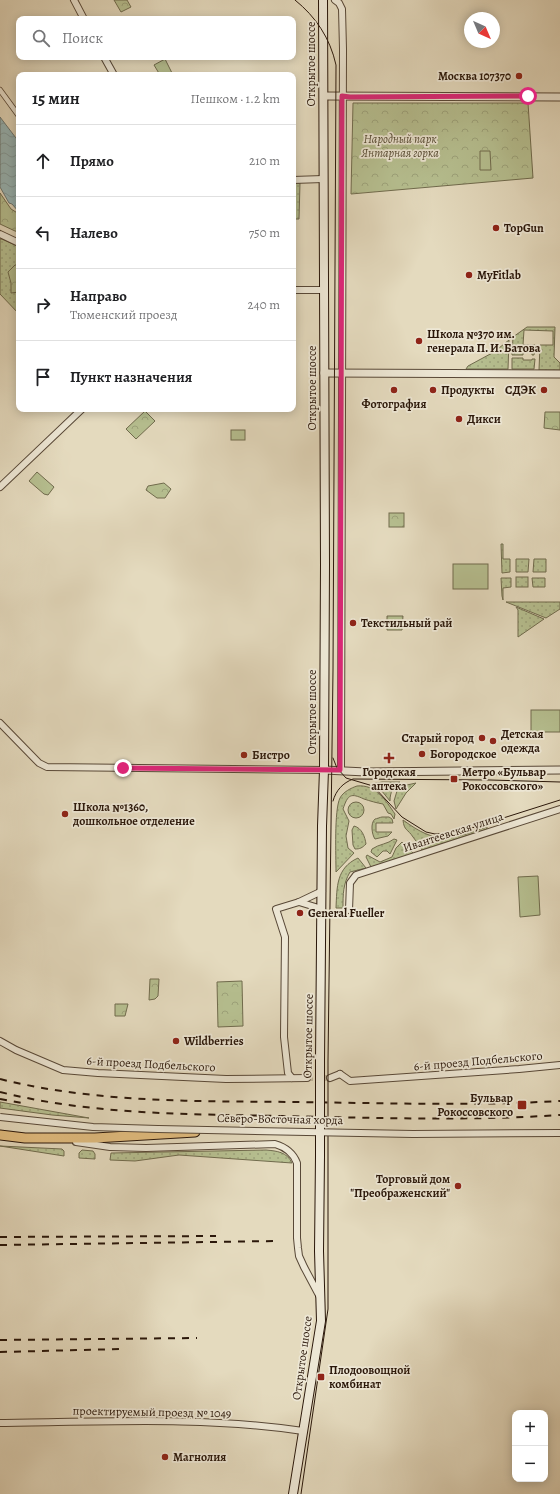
<!DOCTYPE html>
<html lang="ru">
<head>
<meta charset="utf-8">
<style>
  :root { --surface:#fff; --page:#f2f2f2; --text:#202124; --muted:#757577; --line:#e0e0e0 }
  body { margin:0; font-family:Alegreya,serif; background:var(--page); color:var(--text) }
  .controls { position:absolute; right:12px; bottom:12px; display:grid; overflow:hidden; border-radius:8px; box-shadow:0 2px 10px #0003 }
  .controls button { width:36px; height:36px; display:grid; place-items:center; padding:0; border:0; border-bottom:1px solid var(--line); background:var(--surface); color:var(--text); font:20px sans-serif }
  .compass { position:absolute; left:464px; top:12px; width:36px; height:36px; border-radius:50%; background:var(--surface); box-shadow:0 2px 10px #0003; rotate:136deg }
  .stop { position:absolute; width:12px; height:12px; margin:-9px; border:3px solid #db2777; border-radius:50%; background:#fff }
  .stop.end { background:#db2777; border-color:#fff; box-shadow:0 1px 4px #0008 }
  .list { margin:0; padding:0; list-style:none }
  h2 { display:flex; justify-content:space-between; align-items:center; height:52px; margin:0; padding:0 16px; font-size:17px }
  h2 small { font-size:13px; font-weight:400; color:var(--muted) }
  .list li { display:grid; grid-template-columns:26px 1fr auto; gap:12px; align-items:center; box-sizing:border-box; height:72px; padding:0 16px; border-top:1px solid var(--line) }
  .list b { display:block; font-size:15px; white-space:nowrap }
  .list p { margin:0; font-size:13px; white-space:nowrap; color:var(--muted) }
  .list em { font-size:13px; font-style:normal; color:var(--muted) }
  .icon { flex:none; width:22px; height:22px; fill:none; stroke:currentColor; stroke-width:2; stroke-linecap:round; stroke-linejoin:round }
  .map { position:relative; flex:none; width:560px; height:1494px; overflow:hidden }
  .search { position:absolute; background:var(--surface); box-shadow:0 2px 10px #0003; left:16px; top:16px; width:280px; height:44px; display:flex; align-items:center; gap:10px; box-sizing:border-box; padding:0 14px; border-radius:8px; color:var(--muted); font-size:15px }
  .panel { position:absolute; background:var(--surface); box-shadow:0 2px 10px #0003; left:16px; top:72px; width:280px; height:340px; border-radius:8px }
  .map>svg:first-child { display:block }
  .grass { fill:url(#grass-dots); stroke:#706b4d }
  .forest { fill:url(#forest-crowns); stroke:#706b4d }
  .garden { fill:#b6bf90; stroke:#706b4d }
  .water { fill:url(#water-waves); stroke:#6c7874 }
  .lines { fill:none; stroke-linecap:round; stroke-linejoin:round }
  .minor-tunnel { stroke:#bfb39a; stroke-width:6; stroke-dasharray:6 3; stroke-linecap:butt }
  .pedestrian-casing { stroke:#584837; stroke-width:6 }
  .minor-casing { stroke:#584837; stroke-width:8 }
  .tertiary-casing { stroke:#584837; stroke-width:9 }
  .secondary-casing { stroke:#2a170a; stroke-width:10 }
  .primary-casing { stroke:#2a170a; stroke-width:11 }
  .pedestrian { stroke:#ede7d5; stroke-width:4.5 }
  .minor { stroke:#ede7d5; stroke-width:6 }
  .tertiary { stroke:#ede7d5; stroke-width:7 }
  .secondary { stroke:#ede7d5; stroke-width:8 }
  .primary { stroke:#e2bd7f; stroke-width:9 }
  .tram { stroke:#2a170a; stroke-width:1 }
  .rail { stroke:#2a170a; stroke-width:2; stroke-dasharray:7 7; stroke-linecap:butt }
  .minor-bridge-casing { stroke:#584837; stroke-width:8; stroke-linecap:butt }
  .secondary-bridge-casing { stroke:#2a170a; stroke-width:10; stroke-linecap:butt }
  .minor-bridge { stroke:#ede7d5; stroke-width:6 }
  .secondary-bridge { stroke:#ede7d5; stroke-width:8 }
  .route { stroke:#db2777; stroke-width:5 }
  .poi-dot { fill:#8f2418; stroke:#ede7d5; stroke-width:1.5 }
  .labels { text-anchor:middle; stroke-width:3.5; stroke-linejoin:round; paint-order:stroke }
  .street-label { font-size:12px; fill:#2a170a; stroke:#ede7d5 }
  .poi-label { font-size:12px; font-weight:bold; fill:#2a170a; stroke:#ede7d5; text-anchor:start }
  .park-label { font-size:12px; font-style:italic; fill:#544932; stroke:#ede7d5 }
</style>
</head>
<body>
<div class="map">
<svg width="560" height="1494" viewBox="0 0 560 1494">
  <defs>
    <pattern id="grass-dots" width="8" height="8" patternUnits="userSpaceOnUse"><rect width="8" height="8" fill="#b6bf90"/><path d="M2 2h.1M6 6h.1" fill="none" stroke="#9da37b" stroke-width="1.8" stroke-linecap="round"/></pattern>
    <pattern id="forest-crowns" width="20" height="18" patternUnits="userSpaceOnUse"><rect width="20" height="18" fill="#b6bf90"/><path d="M2 6a3 3 0 1 1 6 0M12 15a3 3 0 1 1 6 0" fill="none" stroke="#9da37b"/></pattern>
    <pattern id="water-waves" width="16" height="10" patternUnits="userSpaceOnUse"><rect width="16" height="10" fill="#98b8ba"/><path d="M0 5q4-4 8 0t8 0" fill="none" stroke="#839d9f"/></pattern>
  </defs>
  <rect width="100%" height="100%" fill="#e4dabe"/>
  <filter id="stains"><feTurbulence type="fractalNoise" baseFrequency=".005" numOctaves="4"/><feColorMatrix values="0 0 0 0 .2 0 0 0 0 .09 0 0 0 0 .02 0 0 0 .5 -.17"/></filter>
  <radialGradient id="worn" r=".72"><stop offset=".6" stop-color="#630" stop-opacity="0"/><stop offset="1" stop-color="#630" stop-opacity=".3"/></radialGradient>
  <g class="grass">
    <path d="M293 183H300L299 219H293Z"/>
    <path d="M0 239H2L19 247V314L0 294Z"/>
    <path d="M527 327H555L554 357 560 363V370H539L540 345H553V331L524 330 523 345H535L534 355H532V352H523V355H512L513 337Z"/>
    <path d="M509 340 508 369H466L468 366 494 352Z"/>
    <path d="M512 358H523V360H532V359H535L534 369H512Z"/>
    <path d="M501 544H503V559H510V572L502 573Z"/>
    <path d="M516 559H529L528 572H516Z"/>
    <path d="M534 559H546V572H533Z"/>
    <rect x="516" y="577" width="12" height="10"/>
    <path d="M501 578H511V587L503 588V600L502 596Z"/>
    <path d="M532 578H545V587H533Z"/>
    <path d="M506 602H560V609L546 618Z"/>
    <path d="M516 607 544 619 518 637V610Z"/>
    <path d="M382 782H400C393 787 390 792 390 801L381 790 372 784Z"/>
    <path d="M416 783 406 793 396 809 394 801 397 791 407 785Z"/>
    <path d="M357 786C376 784 386 801 395 814L394 819 391 814 388 813 383 804C377 803 370 801 364 799 351 793 348 794 343 809L349 821 346 836 348 848 354 853 336 872C336 857 334 810 340 798 343 792 351 788 357 786Z"/>
    <circle cx="356" cy="810" r="8"/>
    <path d="M382 817H389L392 819 393 823H376V832H392L388 836 375 839C372 835 370 823 375 819 376 819 381 817 382 817Z"/>
    <path d="M403 820C437 845 449 840 487 827V829L422 850C419 845 416 841 413 837 408 829 404 831 403 820Z"/>
    <path d="M354 826C362 828 365 837 366 844 362 848 360 849 355 849L353 845 352 830Z"/>
    <path d="M394 839 397 840 390 854 387 851H383L377 857 371 852 372 849C379 844 388 844 394 839Z"/>
    <path d="M402 842 414 854 371 867 366 857 367 855 380 862 392 857 396 848Z"/>
    <path d="M358 858 366 868 350 872C343 884 343 894 343 908H336C337 887 336 868 358 858Z"/>
    <path d="M0 1102 89 1118 52 1115 0 1108Z"/>
    <path d="M0 1146 62 1149 64 1151V1156Z"/>
    <path d="M82 1150 93 1151 95 1154V1159L79 1158V1153Z"/>
    <path d="M266 1150C277 1151 287 1152 292 1163L179 1155 135 1161 110 1160 111 1153Z"/>
  </g>
  <g class="forest">
    <path d="M114 0H127L131 7 121 12Z"/>
    <path d="M353 103H528L533 178 351 194Z"/>
    <path d="M0 193 11 209 19 214V232L15 231 0 224Z"/>
    <path d="M15 265H19V292L11 293V283L8 272Z"/>
    <path d="M145 411 155 421 136 439 126 429Z"/>
    <path d="M545 412H560V430L544 428Z"/>
    <path d="M164 483 171 489 165 498H157L146 490 148 486Z"/>
    <rect x="389" y="513" width="15" height="14"/>
    <path d="M387 616H403L402 630H387Z"/>
    <path d="M150 979H159L158 996 155 999 149 1000Z"/>
    <path d="M242 981 243 1026 218 1027 217 982Z"/>
    <path d="M115 1004H128L125 1016H115Z"/>
  </g>
  <g class="garden">
    <path d="M165 59 173 75H160L154 65Z"/>
    <path d="M480 151H490L491 170H480Z"/>
    <rect x="231" y="430" width="14" height="10"/>
    <path d="M37 472 54 487 48 495 44 494 29 481Z"/>
    <rect x="453" y="564" width="35" height="25"/>
    <rect x="531" y="710" width="29" height="22"/>
    <path d="M538 876 540 915 520 917 518 877Z"/>
  </g>
  <path class="water" d="M0 117 19 142V212L12 204 9 203 0 187Z"/>
  <g class="lines">
    <path class="minor-tunnel" d="M307 1078H330"/>
    <defs>
      <path id="pedestrian" d="M0 90 19 116"/>
      <g id="minor">
        <path d="M74 0 84 19"/>
        <path d="M335 0 339 3 342 9 343 49 341 770"/>
        <path d="M104 57 114 75"/>
        <path d="M293 180 323 179"/>
        <path d="M0 234 19 243"/>
        <path d="M293 290H324"/>
        <path d="M0 487 82 409"/>
        <path d="M0 723 39 763 47 767 324 770"/>
        <path d="M299 902 322 909"/>
        <path d="M349 910 350 883 356 875 560 809"/>
        <path d="M0 1041 16 1050 63 1070 98 1073 226 1079 307 1078"/>
        <path d="M340 1074 350 1081 519 1069 560 1065"/>
        <path d="M292 1078 288 1073 284 1037 285 937 276 909 299 902 322 891"/>
        <path d="M330 1078 340 1074"/>
        <path d="M76 1142 110 1147 146 1148 275 1144C285 1147 293 1152 297 1163V1238L298 1248 299 1256 304 1267 320 1297"/>
        <path d="M0 1423C100 1422 204 1416 303 1431"/>
      </g>
      <g id="tertiary">
        <path d="M324 96 560 97"/>
        <path d="M324 373 560 374"/>
        <path d="M324 770 366 772 560 770"/>
      </g>
      <g id="secondary">
        <path d="M320 1061 322 826 324 770 325 564 323 0"/>
        <path d="M293 1494 321 1321 319 1251 320 1156"/>
      </g>
      <path id="primary" d="M0 1135 25 1138H95L195 1132"/>
    </defs>
    <use href="#pedestrian" class="pedestrian-casing"/>
    <use href="#minor" class="minor-casing"/>
    <use href="#tertiary" class="tertiary-casing"/>
    <use href="#secondary" class="secondary-casing"/>
    <use href="#primary" class="primary-casing"/>
    <use href="#pedestrian" class="pedestrian"/>
    <use href="#minor" class="minor"/>
    <use href="#tertiary" class="tertiary"/>
    <use href="#secondary" class="secondary"/>
    <use href="#primary" class="primary"/>
    <g class="tram">
      <path d="M295 0C316 17 330 38 336 65L333 670 328 1061V1309L301 1494"/>
      <path d="M333 758 337 768 346 778 373 786 402 817 426 832 435 834 456 833 560 800"/>
      <path d="M333 801C336 790 343 783 353 779L490 780 560 782"/>
    </g>
    <g class="rail">
      <path d="M0 1079C96 1103 196 1101 294 1102 383 1103 472 1106 560 1101"/>
      <path d="M0 1092C93 1115 187 1114 282 1116 375 1118 468 1121 560 1115"/>
      <path d="M0 1099 22 1103"/>
      <path d="M0 1237 216 1236"/>
      <path d="M0 1245 278 1241"/>
      <path d="M0 1340 197 1338"/>
      <path d="M0 1352 121 1349"/>
    </g>
    <defs>
      <path id="minor-bridge" d="M0 1117 93 1127 158 1129 413 1134 560 1133"/>
      <path id="secondary-bridge" d="M320 1156V1061"/>
    </defs>
    <use href="#minor-bridge" class="minor-bridge-casing"/>
    <use href="#secondary-bridge" class="secondary-bridge-casing"/>
    <use href="#minor-bridge" class="minor-bridge"/>
    <use href="#secondary-bridge" class="secondary-bridge"/>
  </g>
  <g class="lines">
    <path class="route" d="M123 768 340 770 342 96 350 97 528 96"/>
  </g>
  <g class="poi-dot">
    <circle cx="519" cy="76" r="4"/>
    <circle cx="496" cy="228" r="4"/>
    <circle cx="469" cy="275" r="4"/>
    <circle cx="419" cy="341" r="4"/>
    <circle cx="394" cy="390" r="4"/>
    <circle cx="433" cy="390" r="4"/>
    <circle cx="544" cy="390" r="4"/>
    <circle cx="459" cy="419" r="4"/>
    <circle cx="353" cy="623" r="4"/>
    <circle cx="482" cy="738" r="4"/>
    <circle cx="493" cy="741" r="4"/>
    <circle cx="422" cy="754" r="4"/>
    <circle cx="244" cy="755" r="4"/>
    <path d="M387 752h4v4h4v4h-4v4h-4v-4h-4v-4h4z"/>
    <rect x="450" y="775" width="8" height="8" rx="2"/>
    <circle cx="65" cy="814" r="4"/>
    <circle cx="300" cy="913" r="4"/>
    <circle cx="176" cy="1041" r="4"/>
    <rect x="517" y="1100" width="10" height="10" rx="2"/>
    <circle cx="458" cy="1186" r="4"/>
    <rect x="317" y="1373" width="8" height="8" rx="2"/>
    <circle cx="165" cy="1457" r="4"/>
  </g>
  <g class="labels">
    <g class="street-label">
      <text transform="translate(311 64) rotate(-90)" y="4">Открытое шоссе</text>
      <text transform="translate(312 388) rotate(-90)" y="4">Открытое шоссе</text>
      <text transform="translate(312 712) rotate(-90)" y="4">Открытое шоссе</text>
      <text transform="translate(453 832) rotate(-18)" y="4">Ивантеевская улица</text>
      <text transform="translate(308 1036) rotate(-89)" y="4">Открытое шоссе</text>
      <text transform="translate(478 1061) rotate(-5)" y="4">6-й проезд Подбельского</text>
      <text transform="translate(151 1064) rotate(3)" y="4">6-й проезд Подбельского</text>
      <text transform="translate(280 1119) rotate(1)" y="4">Северо-Восточная хорда</text>
      <text transform="translate(302 1358) rotate(-82)" y="4">Открытое шоссе</text>
      <text transform="translate(152 1412) rotate(1)" y="4">проектируемый проезд № 1049</text>
    </g>
    <g class="poi-label">
      <text x="511" y="80" text-anchor="end">Москва 107370</text>
      <text x="504" y="232">TopGun</text>
      <text x="477" y="279">MyFitlab</text>
      <text x="427" y="338">Школа №370 им.<tspan x="427" dy="14">генерала П. И. Батова</tspan></text>
      <text x="441" y="394">Продукты</text>
      <text x="536" y="394" text-anchor="end">СДЭК</text>
      <text x="394" y="408" text-anchor="middle">Фотография</text>
      <text x="467" y="423">Дикси</text>
      <text x="361" y="627">Текстильный рай</text>
      <text x="501" y="738">Детская<tspan x="501" dy="14">одежда</tspan></text>
      <text x="474" y="742" text-anchor="end">Старый город</text>
      <text x="430" y="758">Богородское</text>
      <text x="252" y="759">Бистро</text>
      <text x="389" y="776" text-anchor="middle">Городская<tspan x="389" dy="14">аптека</tspan></text>
      <text x="462" y="776">Метро «Бульвар<tspan x="462" dy="14">Рокоссовского»</tspan></text>
      <text x="73" y="811">Школа №1360,<tspan x="73" dy="14">дошкольное отделение</tspan></text>
      <text x="308" y="917">General Fueller</text>
      <text x="184" y="1045">Wildberries</text>
      <text x="513" y="1102" text-anchor="end">Бульвар<tspan x="513" dy="14">Рокоссовского</tspan></text>
      <text x="450" y="1183" text-anchor="end">Торговый дом<tspan x="450" dy="14">"Преображенский"</tspan></text>
      <text x="329" y="1374">Плодоовощной<tspan x="329" dy="14">комбинат</tspan></text>
      <text x="173" y="1461">Магнолия</text>
    </g>
    <g class="park-label">
      <text x="400" y="143">Народный парк<tspan x="400" dy="14">Янтарная горка</tspan></text>
    </g>
  </g>
  <rect width="100%" height="100%" filter="url(#stains)"/>
  <rect width="100%" height="100%" fill="url(#worn)"/>
</svg>
<div class="controls">
<button>+</button>
<button>−</button>
</div>
<svg class="compass" viewBox="-18 -18 36 36"><path d="M0-13l5 13h-10z" fill="#e53935"/><path d="M0 13l5-13h-10z" fill="#757577"/></svg>
<div class="stop" style="left:528px;top:96px"></div>
<div class="stop end" style="left:123px;top:768px"></div>
<div class="search"><svg class="icon" aria-label="search" viewBox="0 0 24 24"><circle cx="10" cy="10" r="6"/><path d="M15 15l6 6"/></svg>Поиск</div>
<section class="panel">
<h2>15 мин<small>Пешком · 1.2 km</small></h2>
<ul class="list">
<li><svg class="icon" aria-label="ahead" viewBox="0 0 24 24"><path d="M12 20V5M6 11l6-6 6 6"/></svg><div><b>Прямо</b></div><em>210 m</em></li>
<li><svg class="icon" aria-label="left" viewBox="0 0 24 24"><path d="M17 20v-9H6M10 6l-5 5 5 5"/></svg><div><b>Налево</b></div><em>750 m</em></li>
<li><svg class="icon" aria-label="right" viewBox="0 0 24 24"><path d="M7 20v-9h11M14 6l5 5-5 5"/></svg><div><b>Направо</b><p>Тюменский проезд</p></div><em>240 m</em></li>
<li><svg class="icon" aria-label="arrive" viewBox="0 0 24 24"><path d="M6 21V4h12l-3 4 3 4H6"/></svg><div><b>Пункт назначения</b></div></li>
</ul>
</section>
</div>
</body>
</html>
